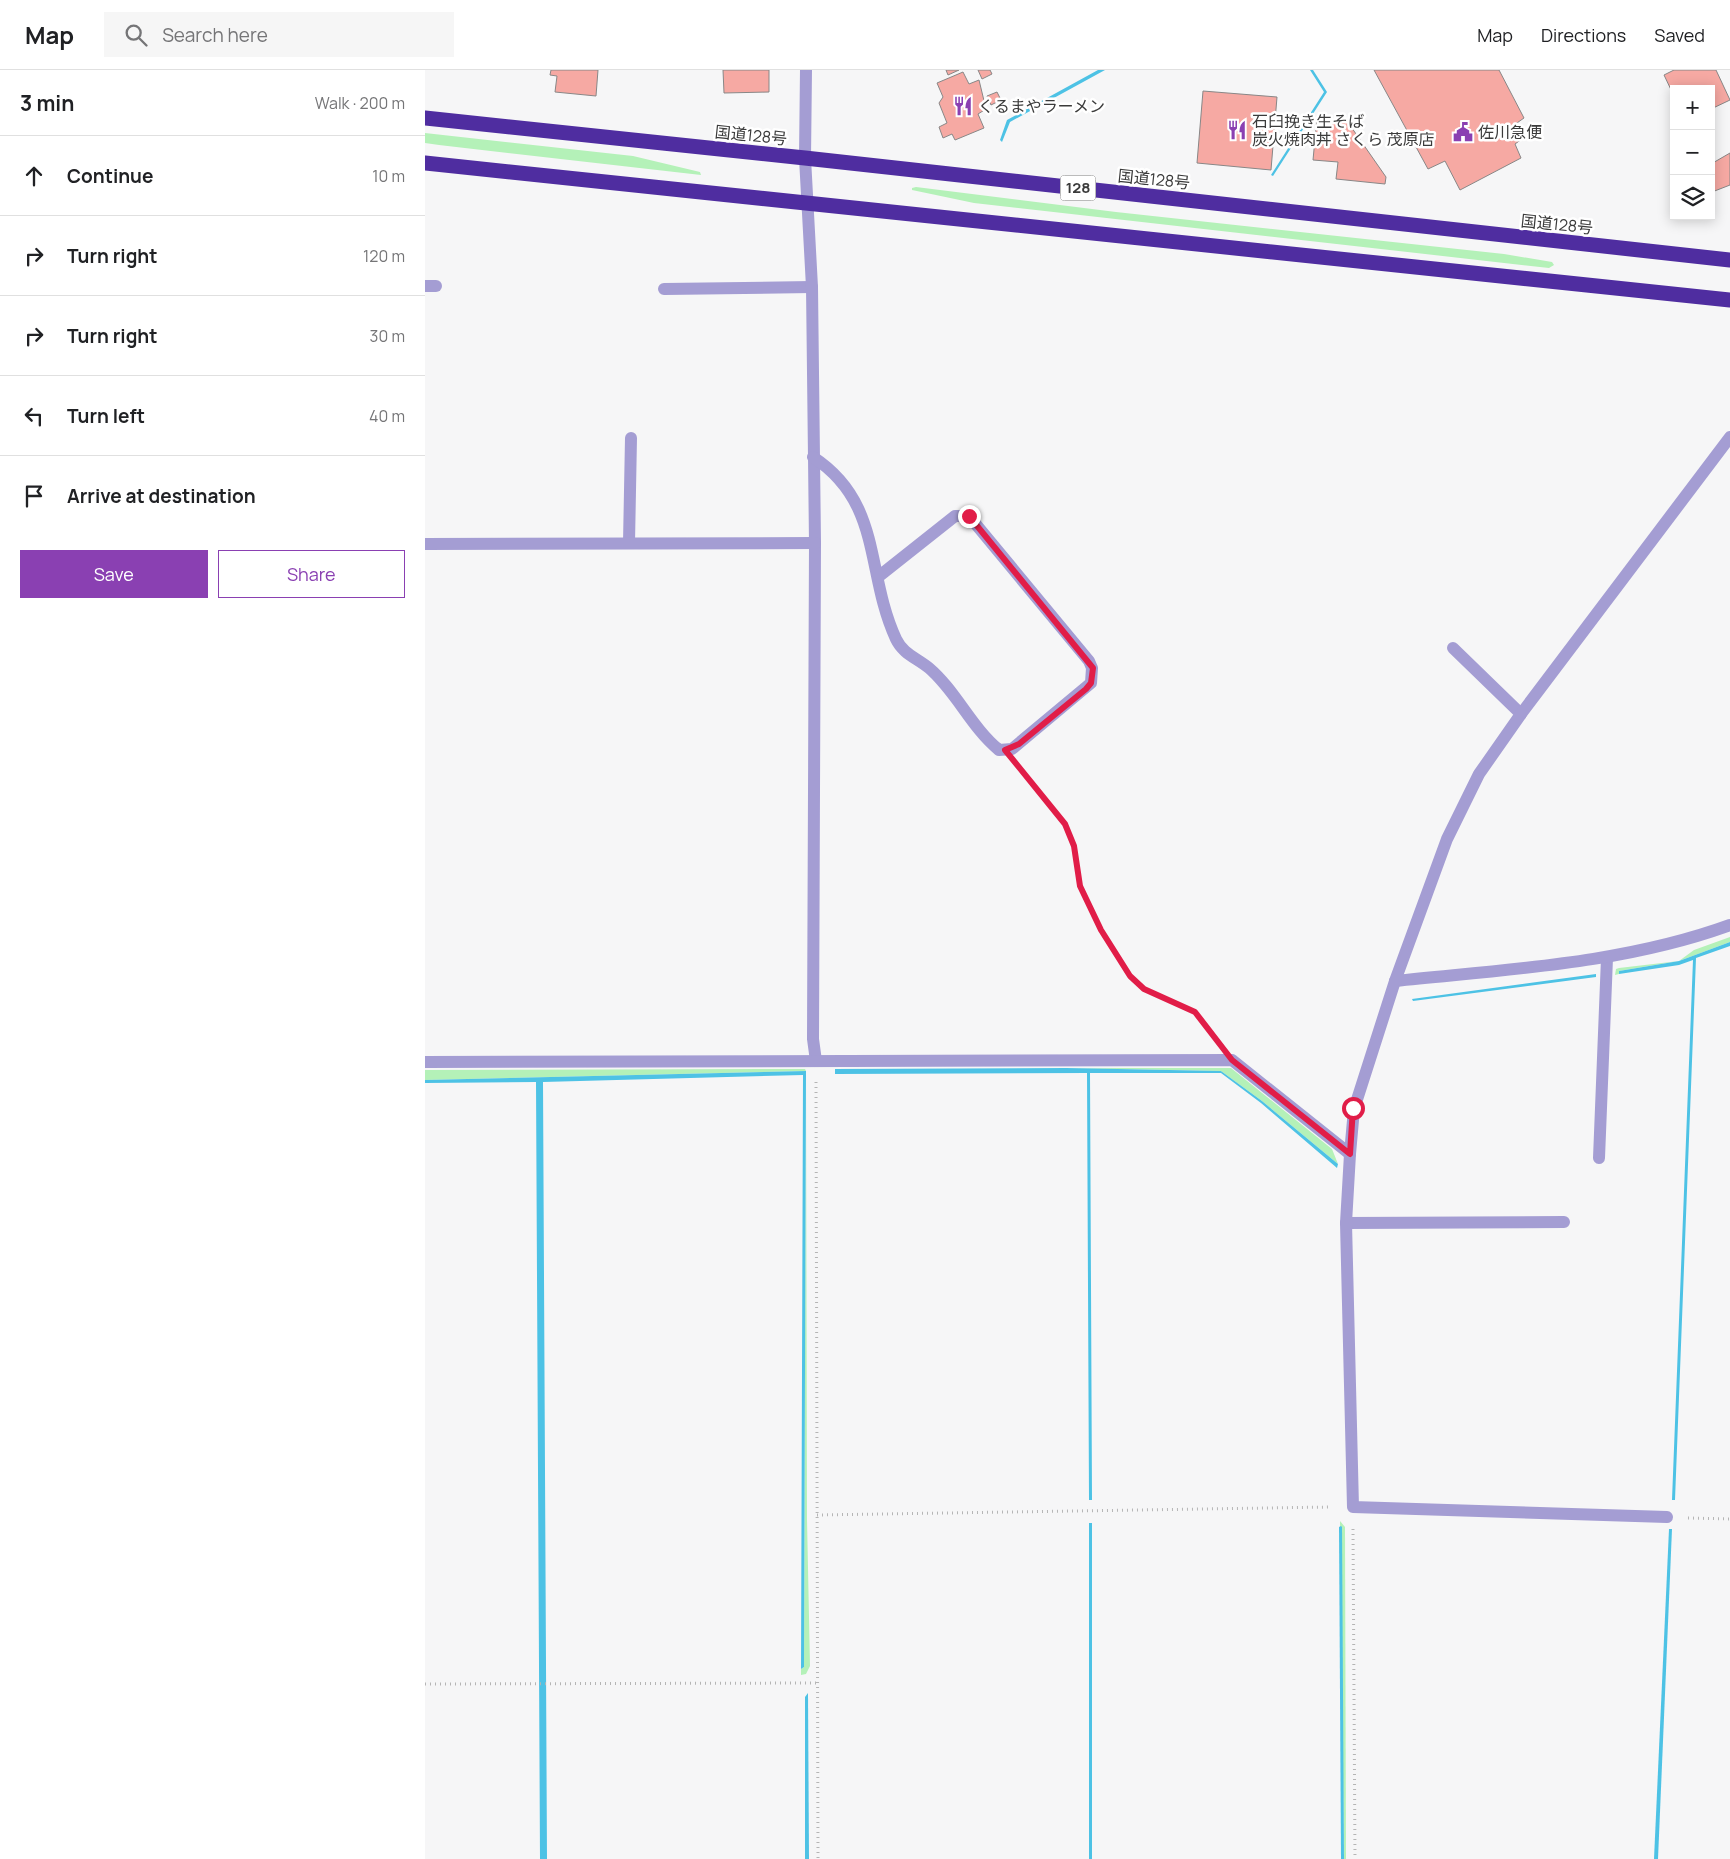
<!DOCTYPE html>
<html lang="en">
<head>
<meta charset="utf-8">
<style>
  :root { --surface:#fff; --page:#f6f6f6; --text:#202124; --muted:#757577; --line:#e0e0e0; --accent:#8a40b2 }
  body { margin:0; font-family:Manrope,"Noto Sans JP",sans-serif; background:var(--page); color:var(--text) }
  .controls { position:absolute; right:15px; top:15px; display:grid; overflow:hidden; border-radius:0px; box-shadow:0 2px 12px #0003 }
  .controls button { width:45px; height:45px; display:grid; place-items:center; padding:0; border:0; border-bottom:1px solid var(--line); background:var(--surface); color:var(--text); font:25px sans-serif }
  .stop { position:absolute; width:15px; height:15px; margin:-11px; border:4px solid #e11d48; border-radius:50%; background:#fff }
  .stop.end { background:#e11d48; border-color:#fff; box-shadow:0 1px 5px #0008 }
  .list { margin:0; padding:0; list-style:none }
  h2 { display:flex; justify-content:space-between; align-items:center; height:65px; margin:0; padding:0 20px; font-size:21px }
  h2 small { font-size:16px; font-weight:400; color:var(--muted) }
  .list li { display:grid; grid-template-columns:32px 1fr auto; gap:15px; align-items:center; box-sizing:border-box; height:80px; padding:0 20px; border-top:1px solid var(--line) }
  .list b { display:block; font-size:19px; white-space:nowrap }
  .list em { font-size:16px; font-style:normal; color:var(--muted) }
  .actions { display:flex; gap:10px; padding:15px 20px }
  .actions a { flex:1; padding:11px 0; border:1px solid var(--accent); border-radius:0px; text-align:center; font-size:18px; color:var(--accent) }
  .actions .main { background:var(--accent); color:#fff }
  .icon { flex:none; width:28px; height:28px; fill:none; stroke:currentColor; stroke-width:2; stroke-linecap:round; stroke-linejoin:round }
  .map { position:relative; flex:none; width:1305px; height:1789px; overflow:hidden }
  header { display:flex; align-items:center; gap:30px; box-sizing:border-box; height:70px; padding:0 25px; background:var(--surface); border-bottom:1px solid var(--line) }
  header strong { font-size:24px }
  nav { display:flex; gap:28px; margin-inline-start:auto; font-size:18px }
  .search { width:350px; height:45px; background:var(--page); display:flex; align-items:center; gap:12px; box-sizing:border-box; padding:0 18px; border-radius:0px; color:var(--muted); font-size:19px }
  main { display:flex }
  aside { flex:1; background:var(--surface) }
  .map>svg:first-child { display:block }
  .green { fill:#b4f1b8 }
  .water { fill:#4dc2e5 }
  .building { fill:#f6a9a3; stroke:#888787 }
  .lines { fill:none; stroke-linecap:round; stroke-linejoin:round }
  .path { stroke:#b5b5b5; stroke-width:3; stroke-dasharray:1 4; stroke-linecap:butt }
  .lane { stroke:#a49dd3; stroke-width:12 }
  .street { stroke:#a49dd3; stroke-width:12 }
  .highway { stroke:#4f2da0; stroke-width:15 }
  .route { stroke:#e11d48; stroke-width:6 }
  .labels { text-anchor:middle; stroke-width:5; stroke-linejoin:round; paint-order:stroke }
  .shield { fill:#fff; stroke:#767676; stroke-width:1 }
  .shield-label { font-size:15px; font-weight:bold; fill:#3b3b3b }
  .poi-label { font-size:16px; fill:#3b3b3b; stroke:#fff; text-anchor:start }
  .street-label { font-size:16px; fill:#3b3b3b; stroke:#fff }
</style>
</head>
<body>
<header>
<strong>Map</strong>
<div class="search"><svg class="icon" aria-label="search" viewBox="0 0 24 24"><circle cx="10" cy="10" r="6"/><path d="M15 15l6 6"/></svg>Search here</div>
<nav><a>Map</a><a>Directions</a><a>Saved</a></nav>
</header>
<main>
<aside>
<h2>3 min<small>Walk · 200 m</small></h2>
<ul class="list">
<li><svg class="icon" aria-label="ahead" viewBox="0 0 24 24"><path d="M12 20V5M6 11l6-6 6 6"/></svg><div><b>Continue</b></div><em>10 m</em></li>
<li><svg class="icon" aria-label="right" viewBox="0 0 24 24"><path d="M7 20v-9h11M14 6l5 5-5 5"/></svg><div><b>Turn right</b></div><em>120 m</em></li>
<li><svg class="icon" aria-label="right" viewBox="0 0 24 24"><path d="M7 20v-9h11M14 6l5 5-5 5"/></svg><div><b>Turn right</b></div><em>30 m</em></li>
<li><svg class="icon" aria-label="left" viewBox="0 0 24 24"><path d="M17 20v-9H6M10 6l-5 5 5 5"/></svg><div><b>Turn left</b></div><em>40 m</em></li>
<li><svg class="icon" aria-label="arrive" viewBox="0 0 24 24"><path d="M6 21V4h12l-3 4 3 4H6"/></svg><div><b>Arrive at destination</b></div></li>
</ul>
<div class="actions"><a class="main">Save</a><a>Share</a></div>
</aside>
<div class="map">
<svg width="1305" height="1789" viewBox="0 0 1305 1789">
  <rect width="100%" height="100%" fill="#f6f6f7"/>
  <g class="green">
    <path d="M0 63 208 86 275 102 276 105 14 75 0 73Z"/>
    <path d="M491 117 691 142 1079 184 1127 192 1129 195 1124 198 549 133 487 120V118Z"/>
    <path d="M1305 867V872L1254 891 1194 901V904L1190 905 1191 899 1194 898 1254 891 1269 880Z"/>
    <path d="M641 998H806L907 1079 913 1094 837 1031 796 1001Z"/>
    <path d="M380 999 381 1001 382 1449 385 1596 381 1604 376 1605V1599L379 1597 381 1001 0 1010V1000Z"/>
    <path d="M915 1451 920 1457 921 1789H919Z"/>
  </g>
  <g class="water">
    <path d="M673 0H680L585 52 577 72 575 70 582 50Z"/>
    <path d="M885 0H888L902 22 848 106 846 105 899 22Z"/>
    <path d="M1305 872V876L1271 888 1250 1430H1247L1268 890 1254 895 1194 904V901L1254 891Z"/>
    <path d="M1171 904V907L988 931 987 929Z"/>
    <path d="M641 998 796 1001 837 1031 913 1094 912 1098 836 1033 796 1003H665L667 1430H664L662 1003 410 1004V999Z"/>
    <path d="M381 1001 379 1597 376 1599 378 1005 118 1012 122 1789H115L111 1012 0 1013V1010Z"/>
    <rect x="664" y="1453" width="3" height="336"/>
    <path d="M916 1456 917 1457 919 1789H916L914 1457Z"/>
    <path d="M1244 1459H1247L1233 1789H1229Z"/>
    <path d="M383 1623 384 1789H380V1627Z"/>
  </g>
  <g class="building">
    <path d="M126 0H173L171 26 130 22 132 6 125 5Z"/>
    <path d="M298 0H344V22L299 23Z"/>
    <path d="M521 0H534L523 5Z"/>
    <path d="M553 0H565L567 4 557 9Z"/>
    <path d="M949 0H1074L1099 48 1089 55 1097 69 1090 74 1096 88 1035 120 1020 91 1003 99Z"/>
    <path d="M1249 0H1291L1305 30 1286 39V19H1249V26L1239 5Z"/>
    <path d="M538 2 544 14 554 10 561 39 553 44 559 58 530 70 527 64 518 68 514 57 522 53 514 33 518 27 512 13Z"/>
    <path d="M778 21 852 27 846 100 772 93Z"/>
    <path d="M572 22 576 30 566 35 562 26Z"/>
    <path d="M892 48 922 51 961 107 960 114 911 109 913 92 888 90Z"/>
    <path d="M1305 83V115L1287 122 1286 94Z"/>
  </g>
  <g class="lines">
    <g class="path">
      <path d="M595 698 639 754 649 776 655 816 676 861 705 906 719 919 770 942 790 968"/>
      <path d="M391 1012 393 1789"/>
      <path d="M392 1445 906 1437"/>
      <path d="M1263 1448 1305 1449"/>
      <path d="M928 1459 930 1789"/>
      <path d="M0 1614 392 1613"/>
    </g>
    <g class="lane">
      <path d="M0 216H11"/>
      <path d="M239 219 387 217"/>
      <path d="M1028 578 1096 644"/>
      <path d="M1174 1088 1182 888"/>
      <path d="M921 1153 1139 1152"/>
    </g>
    <g class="street">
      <path d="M381 0 380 88 387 217 390 473 388 969 391 991"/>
      <path d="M388 387C458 433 440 502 471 569 478 584 492 588 504 598 531 621 546 657 574 680L587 679 666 613 667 598 664 591 544 446H530L453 507"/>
      <path d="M204 473 206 368"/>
      <path d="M0 474 390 473"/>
      <path d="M970 911C1083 899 1198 894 1305 855"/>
      <path d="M0 992 807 990 925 1084"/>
      <path d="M1242 1447 928 1437 921 1153 925 1084 929 1039 970 911 1022 769 1054 704 1096 644 1305 367"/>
    </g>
    <g class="highway">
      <path d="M0 48 380 88 1305 190"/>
      <path d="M0 93 1305 230"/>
    </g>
  </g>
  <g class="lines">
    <path class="route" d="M544 446 668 598 666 613 661 619 594 674 580 680 640 754 649 776 655 816 676 860 705 906 719 919 770 942 807 990 925 1084 928 1038"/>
  </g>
  <defs>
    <symbol id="restaurant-bare" viewBox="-9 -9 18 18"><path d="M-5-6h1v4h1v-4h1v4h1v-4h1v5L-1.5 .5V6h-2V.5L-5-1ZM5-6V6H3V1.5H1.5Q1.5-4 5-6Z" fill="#8a40b2" stroke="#fff" stroke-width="2.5" paint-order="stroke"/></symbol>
    <symbol id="civic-bare" viewBox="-9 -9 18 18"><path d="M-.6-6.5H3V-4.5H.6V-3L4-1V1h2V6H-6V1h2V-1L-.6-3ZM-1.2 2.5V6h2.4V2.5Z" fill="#8a40b2" stroke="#fff" stroke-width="2.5" paint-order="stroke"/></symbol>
  </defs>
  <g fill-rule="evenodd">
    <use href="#restaurant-bare" x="524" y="22" width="28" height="28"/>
    <use href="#restaurant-bare" x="798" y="46" width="28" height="28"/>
    <use href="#civic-bare" x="1024" y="48" width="28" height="28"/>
  </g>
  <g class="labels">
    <rect class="shield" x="635.5" y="105.5" width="35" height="25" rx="4"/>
    <g class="shield-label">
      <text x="653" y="123">128</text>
    </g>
    <g class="poi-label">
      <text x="553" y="42">くるまやラーメン</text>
      <text x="827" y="57">石臼挽き生そば<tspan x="827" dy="18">炭火焼肉丼 さくら 茂原店</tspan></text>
      <text x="1053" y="68">佐川急便</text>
    </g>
    <g class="street-label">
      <text transform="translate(326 65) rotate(6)" y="6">国道128号</text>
      <text transform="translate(729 109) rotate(6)" y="6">国道128号</text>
      <text transform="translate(1132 154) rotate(6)" y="6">国道128号</text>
    </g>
  </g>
</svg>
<div class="controls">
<button>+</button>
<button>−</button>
<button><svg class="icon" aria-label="layers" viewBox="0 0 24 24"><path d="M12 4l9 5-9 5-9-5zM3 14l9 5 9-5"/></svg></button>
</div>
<div class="stop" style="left:928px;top:1038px"></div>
<div class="stop end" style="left:544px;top:446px"></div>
</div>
</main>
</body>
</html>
